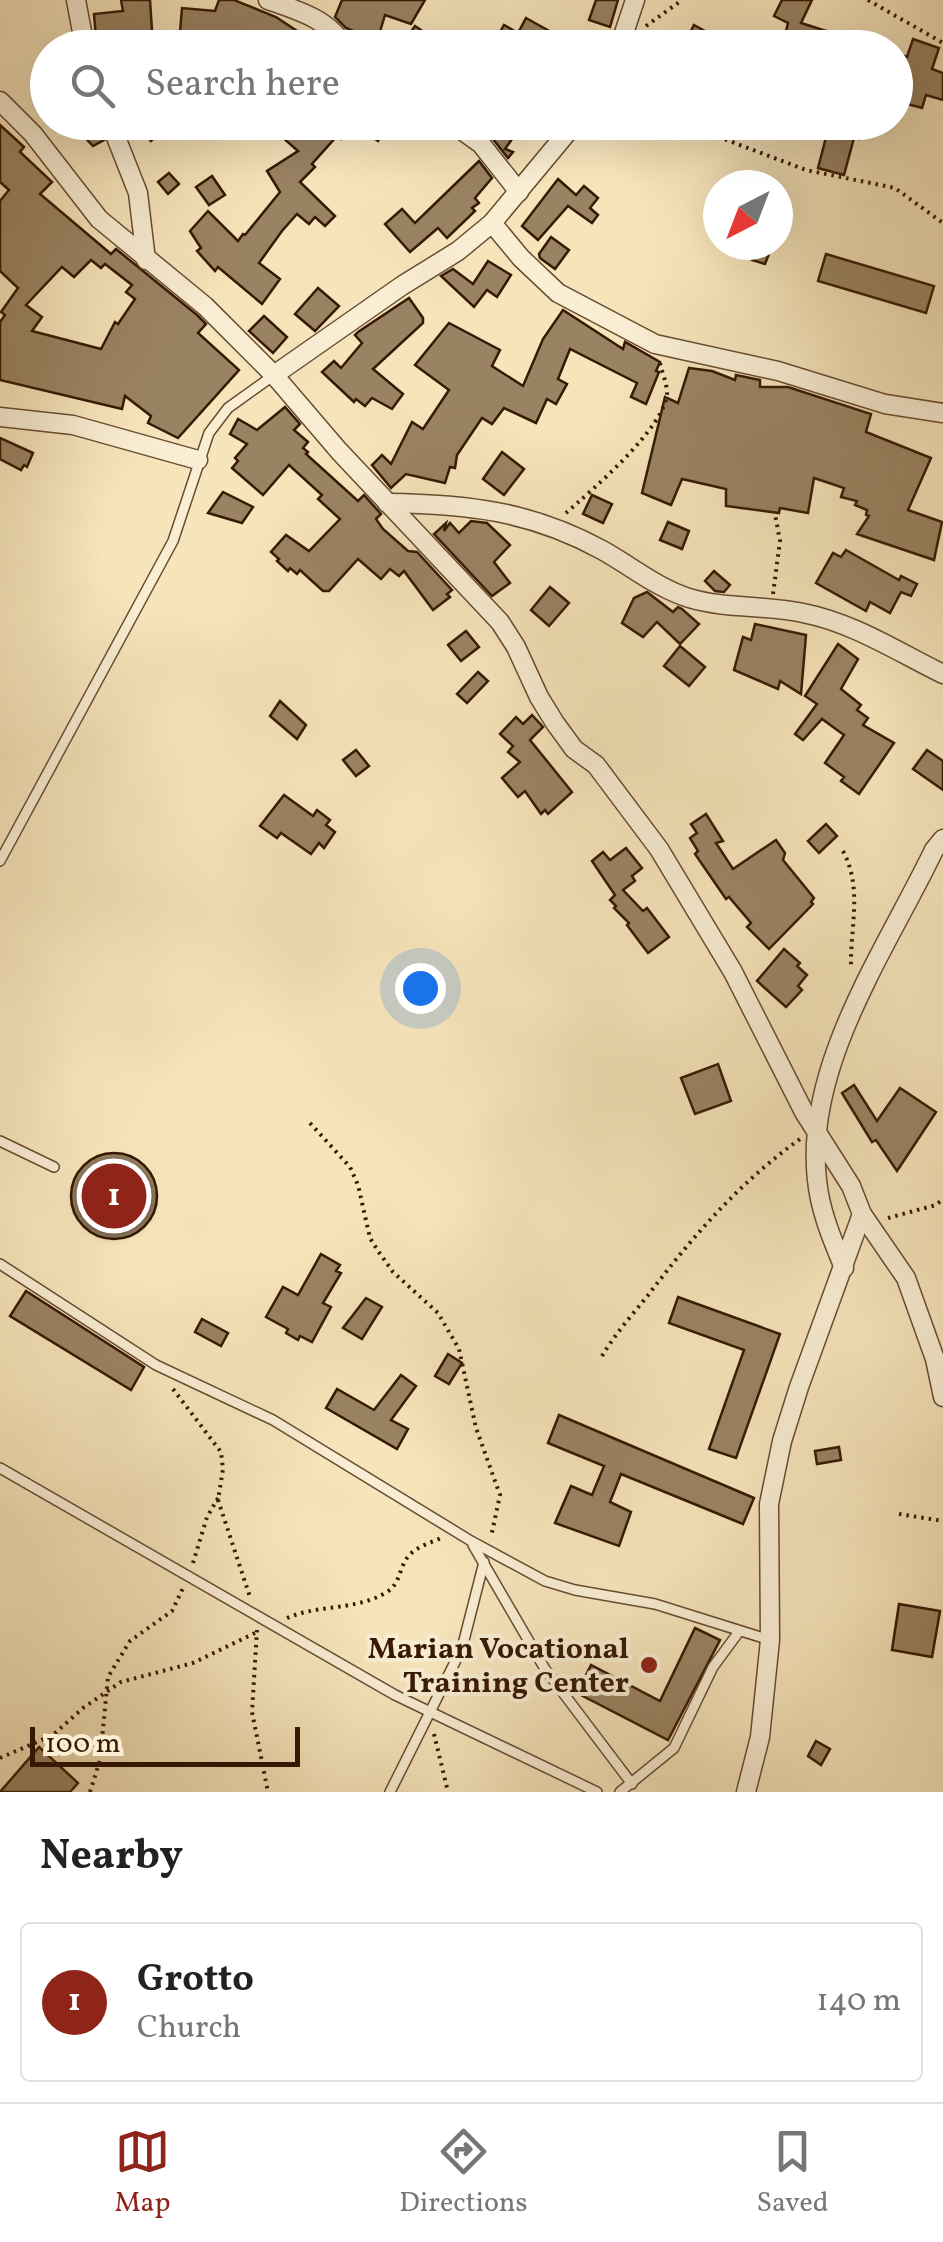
<!DOCTYPE html>
<html lang="en">
<head>
<meta charset="utf-8">
<style>
  :root { --surface:#fff; --page:#f6f6f6; --text:#222; --muted:#767676; --line:#e0e0e0; --accent:#8f2418 }
  body { margin:0; font-family:Vollkorn,serif; background:var(--page); color:var(--text) }
  .compass { position:absolute; left:703px; top:170px; width:90px; height:90px; border-radius:50%; background:var(--surface); box-shadow:0 10px 40px #0002; rotate:222deg }
  .scale { position:absolute; left:30px; bottom:25px; width:270px; box-sizing:border-box; padding-left:10px; border:5px solid #371903; border-top:0; font-size:28px; line-height:35px; white-space:nowrap; color:#371903; -webkit-text-stroke:8px #f9edd3; paint-order:stroke }
  .you { position:absolute; left:420px; top:988px; width:35px; height:35px; margin:-25px; border:8px solid #fff; border-radius:50%; background:#1a73e8; box-shadow:0 0 0 15px #1a73e833 }
  .badge { display:grid; place-items:center; width:65px; height:65px; border-radius:50%; background:var(--accent); color:#fff; font-size:32px; font-weight:700 }
  .pin { position:absolute; translate:-50% -50%; border:5px solid #fff; box-shadow:0 2px 10px #0006 }
  .list { margin:0; padding:0; list-style:none }
  h2 { display:flex; justify-content:space-between; align-items:center; height:130px; margin:0; padding:0 40px; font-size:42px }
  h2 small { font-size:32px; font-weight:400; color:var(--muted) }
  .list li { display:grid; grid-template-columns:65px 1fr auto; gap:30px; align-items:center; box-sizing:border-box; height:160px; margin:0 20px 20px; padding:0 20px; border:2px solid var(--line); border-radius:10px }
  .list b { display:block; font-size:38px; white-space:nowrap }
  .list p { margin:0; font-size:32px; white-space:nowrap; color:var(--muted) }
  .list em { font-size:32px; font-style:normal; color:var(--muted) }
  .icon { flex:none; width:55px; height:55px; fill:none; stroke:currentColor; stroke-width:2; stroke-linecap:round; stroke-linejoin:round }
  .map { position:relative; flex:none; width:943px; height:1792px; overflow:hidden }
  .search { position:absolute; background:var(--surface); box-shadow:0 10px 40px #0002; left:30px; right:30px; top:30px; height:110px; display:flex; align-items:center; gap:25px; box-sizing:border-box; padding:0 35px; border-radius:55px; color:var(--muted); font-size:38px }
  .sheet { height:310px; background:var(--surface) }
  nav { display:flex; justify-content:space-around; align-items:center; box-sizing:border-box; height:140px; border-top:2px solid var(--line); background:var(--surface); font-size:28px; color:var(--muted) }
  nav a { display:grid; justify-items:center; gap:5px }
  nav .on { color:var(--accent) }
  .map>svg:first-child { display:block }
  .building { fill:#9a8363; stroke:#371903; stroke-width:2.5; fill-rule:evenodd }
  .lines { fill:none; stroke-linecap:round; stroke-linejoin:round }
  .lane-casing { stroke:#674c31; stroke-width:12 }
  .street-casing { stroke:#674c31; stroke-width:21 }
  .path { stroke:#371903; stroke-width:4; stroke-dasharray:2.5 5; stroke-linecap:butt }
  .lane { stroke:#f9edd3; stroke-width:9 }
  .street { stroke:#f9edd3; stroke-width:18 }
  .poi-dot { fill:#8f2418; stroke:#f9edd3; stroke-width:4 }
  .labels { text-anchor:middle; stroke-width:8; stroke-linejoin:round; paint-order:stroke }
  .poi-label { font-size:30px; font-weight:bold; fill:#371903; stroke:#f9edd3; text-anchor:end }
</style>
</head>
<body>
<div class="map">
<svg width="943" height="1792" viewBox="0 0 943 1792">
  <rect width="100%" height="100%" fill="#f6e4bb"/>
  <filter id="stains"><feTurbulence type="fractalNoise" baseFrequency=".002" numOctaves="4"/><feColorMatrix values="0 0 0 0 .2 0 0 0 0 .09 0 0 0 0 .02 0 0 0 .5 -.17"/></filter>
  <radialGradient id="worn" r=".72"><stop offset=".6" stop-color="#630" stop-opacity="0"/><stop offset="1" stop-color="#630" stop-opacity=".3"/></radialGradient>
  <g class="building">
    <path d="M121 0H150L153 46 97 48 94 14 123 11Z"/>
    <path d="M219 0H234L276 17 303 35 279 48 179 44 182 8 215 11Z"/>
    <path d="M342 0H425L411 24 385 15 375 48H357L365 36 346 28 335 17Z"/>
    <path d="M596 0H618L610 27 589 20Z"/>
    <path d="M782 0H812L801 23 867 44V48H782L788 23 774 16Z"/>
    <path d="M526 18 551 32 543 48H491L504 25 518 33Z"/>
    <path d="M694 25 736 48H682Z"/>
    <path d="M415 26 448 48H400Z"/>
    <path d="M913 39 939 48 932 69 943 73V100L926 95 922 108 896 101V53L907 57Z"/>
    <path d="M70 122H94L104 140 93 146Z"/>
    <path d="M134 122H170L151 141Z"/>
    <path d="M295 122H304L317 134 324 126 321 122H391L378 141 354 124 341 139 337 136 312 164 315 167 300 182 335 216 325 226 315 217 309 224 297 214 282 231 259 263 280 279 262 304 218 267 215 271 197 251 201 248 190 231 208 211 238 241 243 234 245 235 280 192 267 171 298 151 282 137Z"/>
    <path d="M510 122H524L505 149 513 152 508 158 493 139Z"/>
    <path d="M830 122H863L859 139 854 138 844 175 818 168Z"/>
    <path d="M0 125 24 147 20 152 52 182 40 194 111 254 116 249 197 315 206 324 198 333 239 370 178 438 148 423 151 416 125 396 122 409 0 380V322L5 315 1 312 18 288 0 271V201L9 190 0 182ZM91 260 101 268 105 264 132 285 126 292 135 299 118 324 115 322 101 349 32 331 42 317 26 305 62 267 74 277Z"/>
    <path d="M479 161 492 178 475 198 479 203 472 208 475 211 447 238 438 228 410 252 385 224 402 209 415 223Z"/>
    <path d="M169 173 179 184 168 194 158 182Z"/>
    <path d="M212 176 225 195 209 205 196 187Z"/>
    <path d="M558 179 576 195 584 186 598 198 590 208 598 215 592 223 568 206 538 240 522 226Z"/>
    <path d="M551 237 569 250 555 269 540 258 539 254Z"/>
    <path d="M757 246 770 251 765 264 752 260Z"/>
    <path d="M826 254 934 286 926 313 818 281Z"/>
    <path d="M488 261 511 275 497 297 487 290 474 307 441 276 453 269 473 284Z"/>
    <path d="M318 288 339 306 315 331 295 314Z"/>
    <path d="M409 298 423 318V323L373 369 403 394 392 409 372 398 365 406 356 399 354 402 322 372 334 361 341 368 362 343 355 335 358 332Z"/>
    <path d="M563 310 623 349 625 342 660 362 656 371 659 372 646 404 631 397 637 383 570 349 558 379 567 384 556 404 547 399 536 423 504 408 492 424 482 418 457 455 455 468 450 467 445 483 406 474 391 488 372 465 382 455 391 464 412 422 423 429 449 390 415 365 449 323 500 350 492 366 523 386 543 339Z"/>
    <path d="M264 316 287 337 273 353 249 331Z"/>
    <path d="M689 368 712 371 735 380 736 375 760 380V387H788L871 414 866 432 931 458 908 510 942 522 934 560 857 534 869 516 866 515 867 510 855 505 857 501 841 497 844 488 814 478 808 513 780 508 779 513 726 506V489L682 479 671 505 642 493 665 397 678 403Z"/>
    <path d="M285 407 300 424 294 430 308 442 303 448 308 452 306 454 358 501 364 495 381 514 376 519 383 529 408 551 417 552 452 590 447 594 450 597 433 610 404 571 399 576 390 569 381 579 358 559 329 591H323L300 570 297 574 290 568 288 571 277 561 279 559 271 552 286 535 309 551 340 519 318 499 322 495 289 465 263 495 232 468 238 461 235 458 247 444 230 434 238 419 257 430Z"/>
    <path d="M0 438 33 453 27 467 24 465 21 470 0 459Z"/>
    <path d="M502 452 524 469 504 495 483 479Z"/>
    <path d="M223 492 253 507 242 523 208 513Z"/>
    <path d="M592 495 612 504 603 523 583 514Z"/>
    <path d="M471 521 487 523 510 545 494 562 510 583 492 596 434 534 446 523 444 531 450 523 459 533Z"/>
    <path d="M668 522 689 531 682 549 660 540Z"/>
    <path d="M846 550 899 580 901 576 917 584 911 596 901 592 890 613 870 602 866 611 816 583 833 553 841 557Z"/>
    <path d="M714 571 730 585 724 592 715 591 705 581Z"/>
    <path d="M550 587 569 603 549 626 531 610Z"/>
    <path d="M647 592 673 612 678 607 682 609 699 624 680 644 657 622 643 637 622 623 634 598Z"/>
    <path d="M755 624 806 635 801 694 780 681 778 689 734 670 743 637 751 640Z"/>
    <path d="M466 631 479 647 461 661 448 645Z"/>
    <path d="M838 644 858 659 841 689 861 705 857 710 868 718 863 725 894 743 859 794 841 781 844 777 825 763 844 735 822 719 803 740 795 734 817 704 805 696Z"/>
    <path d="M680 646 705 667 689 686 664 666Z"/>
    <path d="M478 672 488 681 467 703 457 694Z"/>
    <path d="M280 701 306 725 297 739 270 716Z"/>
    <path d="M532 715 543 727 530 740 572 792 548 814 545 810 541 814 525 791 518 797 502 778 520 762 508 752 513 746 500 734 516 717 523 724Z"/>
    <path d="M356 750 369 766 356 776 343 760Z"/>
    <path d="M927 750 943 761V790L913 769Z"/>
    <path d="M284 795 313 816 317 810 330 820 326 825 335 832 324 848 319 843 311 854 281 833 277 838 260 826Z"/>
    <path d="M706 814 723 841 716 843 733 869 776 840 785 853 783 860 814 898 811 902 813 904 769 949 747 927 751 923 729 897 726 899 695 854 698 851 690 838 697 833 691 824Z"/>
    <path d="M826 824 837 836 819 853 808 841Z"/>
    <path d="M626 848 642 868 632 876 635 881 623 890 643 911 647 908 669 937 648 953 627 925 629 923 614 908 616 906 610 900 615 895 592 861 603 852 610 860Z"/>
    <path d="M784 949 800 963 797 966 807 975 798 986 802 990 786 1007 757 981Z"/>
    <path d="M718 1064 731 1101 695 1114 681 1078Z"/>
    <path d="M854 1085 877 1121 900 1088 936 1112 897 1171 876 1140 872 1142 842 1093Z"/>
    <circle cx="114" cy="1196" r="43"/>
    <path d="M321 1254 340 1265 336 1271 341 1273 323 1303 331 1307 312 1342 300 1336 298 1340 286 1333 288 1329 266 1317 283 1287 298 1295Z"/>
    <path d="M26 1291 144 1367 131 1390 10 1316Z"/>
    <path d="M678 1297 780 1334 736 1458 709 1449 744 1350 669 1323Z"/>
    <path d="M366 1298 382 1307 362 1339 343 1328Z"/>
    <path d="M202 1319 228 1333 221 1346 195 1332Z"/>
    <path d="M448 1354 462 1363 449 1384 435 1376Z"/>
    <path d="M401 1375 416 1386 391 1420 408 1429 397 1449 326 1408 337 1389 374 1410Z"/>
    <path d="M559 1415 754 1498 743 1524 621 1474 610 1502 631 1512 619 1546 555 1523 571 1486 592 1495 604 1466 548 1443Z"/>
    <path d="M839 1447 841 1460 817 1464 815 1451Z"/>
    <path d="M899 1604 940 1611 932 1657 892 1650Z"/>
    <path d="M695 1628 720 1640 668 1740 577 1693 591 1665 660 1701Z"/>
    <path d="M816 1741 830 1749 821 1765 808 1756Z"/>
    <path d="M39 1747 78 1783 70 1792H0Z"/>
  </g>
  <g class="lines">
    <defs>
      <g id="lane">
        <path d="M0 861 173 541 209 433 228 408 274 375"/>
        <path d="M0 1141 54 1167"/>
        <path d="M0 1264 156 1365 273 1420 471 1541 545 1581 575 1590 655 1604 770 1640"/>
        <path d="M0 1468 395 1695 597 1792"/>
        <path d="M473 1545 545 1669 632 1784"/>
        <path d="M390 1792 462 1648 484 1562"/>
        <path d="M620 1792 674 1748 713 1667 738 1633"/>
      </g>
      <g id="street">
        <path d="M76 0 85 48"/>
        <path d="M268 0C296 10 330 19 345 48"/>
        <path d="M619 48 635 0"/>
        <path d="M0 101 33 134 99 219 205 306 274 375 339 451 500 622 516 647 539 697 555 723 574 749 596 765 659 849 733 972 804 1112 851 1186 862 1214 906 1278 935 1359 943 1397"/>
        <path d="M110 122 138 193 146 260"/>
        <path d="M450 122 481 144 519 192"/>
        <path d="M492 223 521 258 558 293 655 344 778 371 885 404 943 413"/>
        <path d="M274 375 403 285 458 251 492 223 576 122"/>
        <path d="M0 417 73 425 198 460"/>
        <path d="M387 503C467 504 531 511 602 550 631 566 657 588 689 598 725 609 766 605 803 613 854 623 898 652 943 674"/>
        <path d="M844 1268C832 1239 820 1211 817 1180 804 1066 887 948 934 850L943 839"/>
        <path d="M746 1792 760 1737 770 1640 769 1504 782 1441 799 1387 862 1214"/>
      </g>
    </defs>
    <use href="#lane" class="lane-casing"/>
    <use href="#street" class="street-casing"/>
    <g class="path">
      <path d="M868 0 943 43"/>
      <path d="M646 26 682 0"/>
      <path d="M711 134 806 170 895 188 943 223"/>
      <path d="M566 513C591 491 666 427 667 393 667 384 662 372 660 363"/>
      <path d="M773 594 780 541 775 514"/>
      <path d="M843 851C863 889 850 927 851 968"/>
      <path d="M310 1123 350 1167 358 1185 370 1238 378 1251 393 1272 438 1313 459 1349 476 1428 500 1495 491 1537"/>
      <path d="M888 1218 936 1205 943 1199"/>
      <path d="M602 1356C615 1334 633 1314 649 1294 693 1236 740 1182 800 1139"/>
      <path d="M173 1389 221 1452 223 1469 218 1500 250 1597"/>
      <path d="M899 1514 943 1521"/>
      <path d="M193 1563 207 1517 218 1498"/>
      <path d="M287 1618C319 1604 356 1611 387 1592 400 1584 399 1569 407 1558 415 1547 430 1543 441 1538"/>
      <path d="M257 1630 252 1712 268 1792"/>
      <path d="M434 1734 448 1792"/>
      <path d="M0 1758 53 1735 83 1708 121 1682 193 1663 257 1632"/>
      <path d="M90 1792 100 1760 108 1677 130 1641 172 1611 184 1586"/>
    </g>
    <use href="#lane" class="lane"/>
    <use href="#street" class="street"/>
  </g>
  <circle class="poi-dot" cx="649" cy="1665" r="10"/>
  <g class="labels">
    <g class="poi-label">
      <text x="629" y="1658">Marian Vocational<tspan x="629" dy="34">Training Center</tspan></text>
    </g>
  </g>
  <rect width="100%" height="100%" filter="url(#stains)"/>
  <rect width="100%" height="100%" fill="url(#worn)"/>
</svg>
<svg class="compass" viewBox="-18 -18 36 36"><path d="M0-13l5 13h-10z" fill="#e53935"/><path d="M0 13l5-13h-10z" fill="#767676"/></svg>
<div class="scale">100 m</div>
<div class="you"></div>
<div class="pin badge" style="left:114px;top:1196px">1</div>
<div class="search"><svg class="icon" aria-label="search" viewBox="0 0 24 24"><circle cx="10" cy="10" r="6"/><path d="M15 15l6 6"/></svg>Search here</div>
</div>
<section class="sheet">
<h2>Nearby<small></small></h2>
<ul class="list">
<li><span class="badge">1</span><div><b>Grotto</b><p>Church</p></div><em>140 m</em></li>
</ul>
</section>
<nav>
<a class="on"><svg class="icon" aria-label="map" viewBox="0 0 24 24"><path d="M3 6l6-2 6 2 6-2v14l-6 2-6-2-6 2zM9 4v14M15 6v14"/></svg>Map</a>
<a><svg class="icon" aria-label="directions" viewBox="0 0 24 24"><path d="M12 3l9 9-9 9-9-9zM9 14v-3h6M13 9l2 2-2 2"/></svg>Directions</a>
<a><svg class="icon" aria-label="saved" viewBox="0 0 24 24"><path d="M7 4h10v16l-5-4-5 4z"/></svg>Saved</a>
</nav>
</body>
</html>
